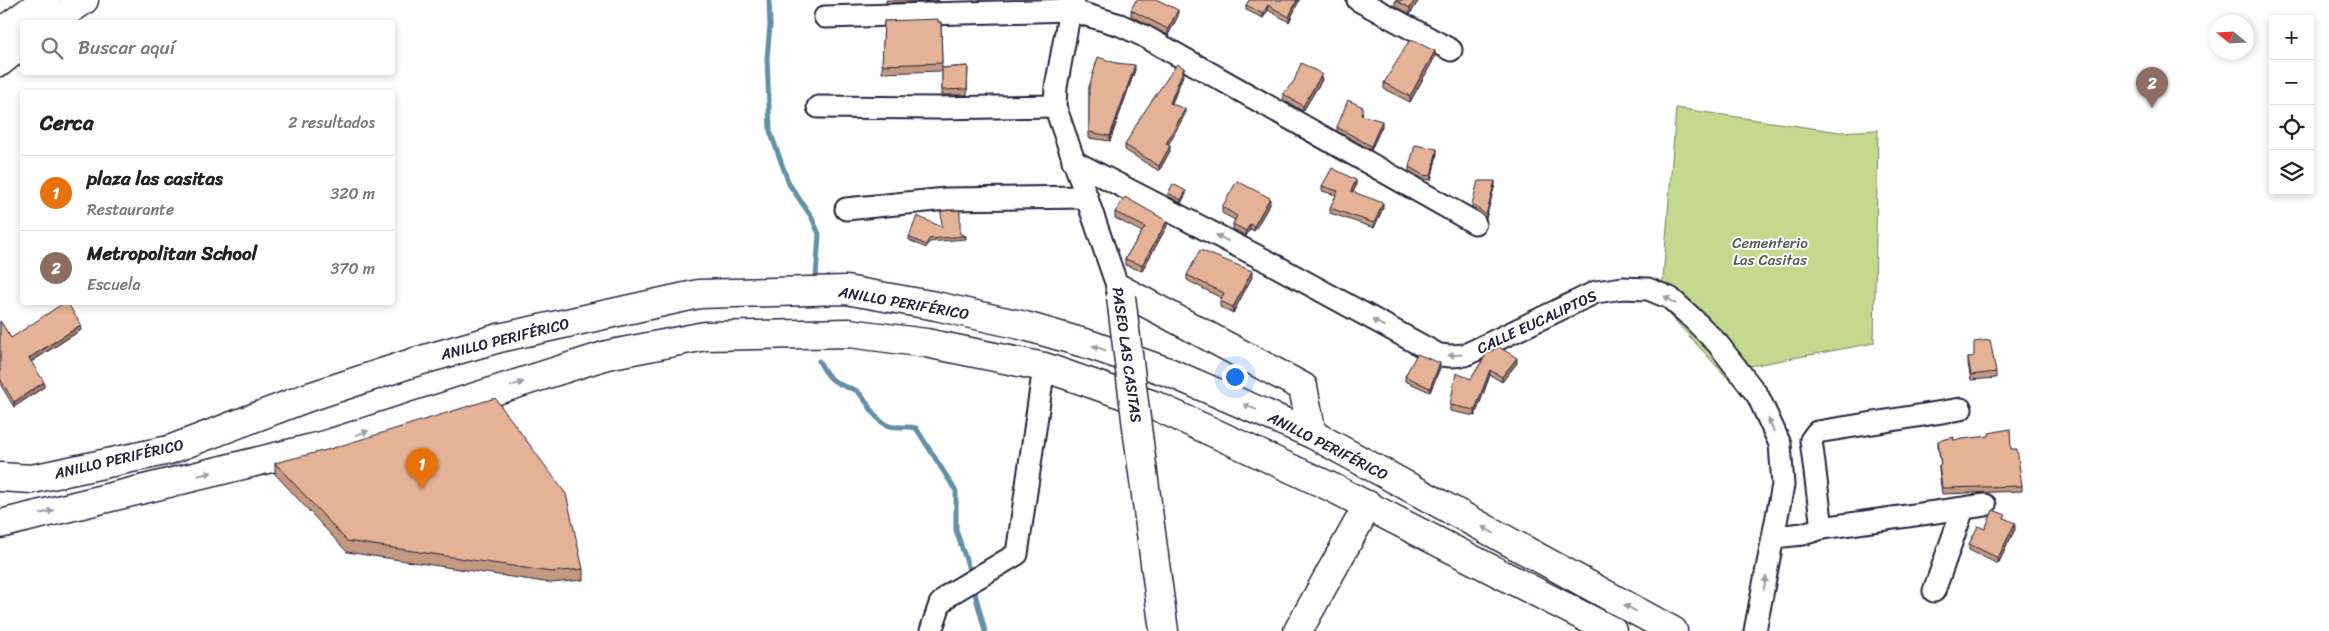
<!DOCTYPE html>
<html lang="es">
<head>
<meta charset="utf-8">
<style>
  :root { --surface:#fff; --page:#f6f6f6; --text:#222; --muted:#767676; --line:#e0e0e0; --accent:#c8321e }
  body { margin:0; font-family:Sriracha,sans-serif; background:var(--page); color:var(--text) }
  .controls { position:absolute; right:15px; top:15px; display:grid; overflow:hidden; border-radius:5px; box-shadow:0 2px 8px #0003 }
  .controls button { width:45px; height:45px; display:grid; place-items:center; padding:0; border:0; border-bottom:1px solid var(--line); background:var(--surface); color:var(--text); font:25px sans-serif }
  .compass { position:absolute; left:2209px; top:15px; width:45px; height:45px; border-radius:50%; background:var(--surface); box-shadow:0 2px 8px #0003; rotate:288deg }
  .you { position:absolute; left:1234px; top:376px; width:18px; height:18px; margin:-12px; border:4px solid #fff; border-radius:50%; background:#1a73e8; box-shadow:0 0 0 8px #1a73e833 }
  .badge { display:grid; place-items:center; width:32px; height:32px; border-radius:50%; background:var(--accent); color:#fff; font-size:16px; font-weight:700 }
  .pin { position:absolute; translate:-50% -41px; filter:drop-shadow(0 1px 2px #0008) }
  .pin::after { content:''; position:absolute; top:26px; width:18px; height:15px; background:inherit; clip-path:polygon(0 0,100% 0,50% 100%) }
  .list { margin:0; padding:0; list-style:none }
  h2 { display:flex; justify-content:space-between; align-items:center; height:65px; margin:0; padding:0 20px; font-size:21px }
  h2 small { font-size:16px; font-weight:400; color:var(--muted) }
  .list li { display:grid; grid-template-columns:32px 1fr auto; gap:15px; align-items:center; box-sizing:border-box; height:75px; padding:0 20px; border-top:1px solid var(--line) }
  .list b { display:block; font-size:19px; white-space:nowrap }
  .list p { margin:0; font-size:16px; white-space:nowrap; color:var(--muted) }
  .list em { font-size:16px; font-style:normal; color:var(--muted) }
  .icon { flex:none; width:28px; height:28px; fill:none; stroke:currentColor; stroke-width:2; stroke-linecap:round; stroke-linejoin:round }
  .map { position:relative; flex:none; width:2329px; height:631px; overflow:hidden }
  .search { position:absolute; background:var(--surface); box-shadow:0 2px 8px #0003; left:20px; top:20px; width:375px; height:55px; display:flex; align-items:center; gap:12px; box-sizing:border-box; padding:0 18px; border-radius:5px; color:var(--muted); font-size:19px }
  .panel { position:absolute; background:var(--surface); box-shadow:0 2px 8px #0003; left:20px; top:90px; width:375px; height:215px; border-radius:5px }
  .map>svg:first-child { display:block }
  .green { fill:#c4d98e; stroke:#737e64 }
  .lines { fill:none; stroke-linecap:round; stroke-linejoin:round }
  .stream { stroke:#6390a6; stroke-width:5 }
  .street-casing { stroke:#22223b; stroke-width:25 }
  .secondary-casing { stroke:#22223b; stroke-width:31 }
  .highway-casing { stroke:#22223b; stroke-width:31 }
  .street { stroke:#fff; stroke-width:21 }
  .secondary { stroke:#fff; stroke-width:28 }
  .highway { stroke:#fff; stroke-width:28 }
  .secondary-bridge-casing { stroke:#22223b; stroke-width:31; stroke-linecap:butt }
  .secondary-bridge { stroke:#fff; stroke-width:28 }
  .wall { fill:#c49981; stroke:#22223b }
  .shaded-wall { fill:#a07d69; stroke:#22223b }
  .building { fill:#e4b296; stroke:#22223b }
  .oneway { fill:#9c9ca7 }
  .labels { text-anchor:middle; stroke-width:4; stroke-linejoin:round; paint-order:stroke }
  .park-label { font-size:15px; fill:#535954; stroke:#fff }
  .street-label { font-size:15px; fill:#22223b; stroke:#fff }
</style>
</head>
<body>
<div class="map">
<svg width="2329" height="631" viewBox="0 0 2329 631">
  <rect width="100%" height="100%" fill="#fff"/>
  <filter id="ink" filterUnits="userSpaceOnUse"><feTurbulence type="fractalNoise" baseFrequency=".02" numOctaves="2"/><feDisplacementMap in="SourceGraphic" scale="10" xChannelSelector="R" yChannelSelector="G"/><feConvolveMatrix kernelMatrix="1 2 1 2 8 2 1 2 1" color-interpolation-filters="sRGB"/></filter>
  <g filter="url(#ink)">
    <path class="green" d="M1676 108 1839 132 1878 130 1874 343 1745 367 1730 381 1661 305Z"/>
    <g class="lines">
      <g class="stream">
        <path d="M769 0 770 25 767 58 770 131 789 184 811 216 819 234 816 277"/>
        <path d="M819 361C826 375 831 381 846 387 850 388 854 389 857 391 868 400 872 417 885 424 894 430 906 425 916 428L956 491V530L971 575"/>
        <path d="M973 586 985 631"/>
      </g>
      <defs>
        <g id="street">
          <path d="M1074 0 1070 10 1056 87 1055 106 1121 297"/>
          <path d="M1358 0 1451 50"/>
          <path d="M825 17 1070 10 1120 25 1144 36 1475 223"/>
          <path d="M818 107 937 108 1055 106"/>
          <path d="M1073 161 1265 260 1439 355 1451 356 1465 355 1596 292 1623 288 1648 289 1670 298 1691 317 1718 344 1758 396 1780 444 1783 485 1755 631"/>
          <path d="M846 209 946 199 1087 197"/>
          <path d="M1822 528 1811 440 1817 432 1961 409"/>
          <path d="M1774 537 1803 534 1822 528 1985 505"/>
          <path d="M1934 591 1963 509"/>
          <path d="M931 631 940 604 950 594 1017 554 1044 367"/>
        </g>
        <g id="secondary">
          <path d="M52 22 84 0"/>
          <path d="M0 33 45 0"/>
          <path d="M0 62 22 44"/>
          <path d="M1120 289 1303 387 1312 434"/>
          <path d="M1138 435 1164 631"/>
          <path d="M1298 631 1368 505"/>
        </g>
        <g id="highway">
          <path d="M0 477 32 479 169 450 306 398 415 362 499 338 699 294 846 290 936 306 1025 326 1091 345 1171 373 1312 434 1673 631"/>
          <path d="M0 524 325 445 607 355 705 336 849 333 926 343 1044 367 1156 406 1333 488 1612 631"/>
        </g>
      </defs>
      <use href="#street" class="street-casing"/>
      <use href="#secondary" class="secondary-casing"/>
      <use href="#highway" class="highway-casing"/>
      <use href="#street" class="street"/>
      <use href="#secondary" class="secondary"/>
      <use href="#highway" class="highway"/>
      <defs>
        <path id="secondary-bridge" d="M1121 297 1138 435"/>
      </defs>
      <use href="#secondary-bridge" class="secondary-bridge-casing"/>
      <use href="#secondary-bridge" class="secondary-bridge"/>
    </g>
    <g class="wall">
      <path d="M886 0H939V1L886 3Z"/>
      <path d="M1299 0 1289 22 1268 10 1263 18 1246 10V5Z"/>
      <path d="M1395 0H1419L1410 14 1395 6Z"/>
      <path d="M1131 10 1178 16 1168 35 1131 16Z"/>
      <path d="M884 21 941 22 942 68 968 66 967 95H942V71L882 73Z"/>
      <path d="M1435 57 1410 102 1384 89V83Z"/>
      <path d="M1116 63 1135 70 1110 141 1089 138V87Z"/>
      <path d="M1184 73 1172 103 1185 114 1168 145 1170 151 1159 171 1125 150V145Z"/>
      <path d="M1322 80 1303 111 1283 100V94Z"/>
      <path d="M1363 112 1362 115 1382 126 1371 150 1337 131V127Z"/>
      <path d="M1437 154 1431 180 1423 179 1409 171V167Z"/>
      <path d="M1495 184 1486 218 1472 207V204Z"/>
      <path d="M1322 186H1356L1353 192 1383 208 1374 228 1330 213V208L1336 195 1322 191Z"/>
      <path d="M1168 193 1186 194 1181 203 1168 196Z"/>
      <path d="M1270 204 1254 231 1250 229 1246 236 1233 229V224L1235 220 1222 213V207Z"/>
      <path d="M1115 212 1167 226 1142 271 1125 265V259L1142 232 1115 218Z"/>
      <path d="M960 234 966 236V239L929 242 926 248 909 240V237Z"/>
      <path d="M1187 275 1252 277 1233 313 1220 307V301L1221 298 1187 280Z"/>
      <path d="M0 321 11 338 81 330 31 362 44 387 14 407 0 384Z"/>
      <path d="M1487 353 1517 363 1502 382 1490 375 1475 416 1450 411V405L1471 379Z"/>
      <path d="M1968 358 1996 372V378L1971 380 1968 364Z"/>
      <path d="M1440 368 1430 392 1405 381V376Z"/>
      <path d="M1954 440 2011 449 2022 486V491L1942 494 1939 470V465H1941L1938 446V441Z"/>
      <path d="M275 463 583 569V580L551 583 347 552 275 474Z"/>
      <path d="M2006 519 2015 529 1998 564 1969 550V544L1985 529Z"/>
    </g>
    <g class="shaded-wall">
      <path d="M1297 0H1299V1L1289 22V17Z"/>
      <path d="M1415 0H1419L1410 14V8Z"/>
      <path d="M1268 5V10L1263 18V14Z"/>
      <path d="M1178 10V16L1168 35V29Z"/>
      <path d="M1435 51V57L1410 102V96Z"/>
      <path d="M1135 65V70L1110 141V136Z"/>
      <path d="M1184 68V73L1170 108V103Z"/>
      <path d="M1322 74V80L1303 111V106Z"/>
      <path d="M1185 109V114L1166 149V144Z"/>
      <path d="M1382 121V126L1371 150V146Z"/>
      <path d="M1170 146V151L1159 171V166Z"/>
      <path d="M1437 149V154L1431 180V176Z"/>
      <path d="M1356 180V186L1351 196V191Z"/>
      <path d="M1495 181V184L1486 218V215Z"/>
      <path d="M1186 191V194L1181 203V200Z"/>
      <path d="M1270 198V204L1254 231V226Z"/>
      <path d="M1383 203V208L1374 228V223Z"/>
      <path d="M1167 221V226L1142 271V265Z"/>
      <path d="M1250 224V229L1246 236V231Z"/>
      <path d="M1252 271V277L1233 313V307Z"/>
      <path d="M81 325V330L29 363V358Z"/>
      <path d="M1517 358V363L1502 382V377Z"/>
      <path d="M1440 363V368L1430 392V388Z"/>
      <path d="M1490 370V375L1475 416V410Z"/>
      <path d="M44 382V387L14 407V402Z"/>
      <path d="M2015 523V529L1998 564V558Z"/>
    </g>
    <g class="building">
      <path d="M1136 0H1158L1178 10 1168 29 1131 10Z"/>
      <path d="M1249 0H1297L1289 17 1268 5 1263 14 1246 5Z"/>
      <path d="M1395 0H1415L1410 8Z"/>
      <path d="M938 19V22H941L942 63 882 65 884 21Z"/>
      <path d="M1409 41H1414L1435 51 1410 96 1384 83Z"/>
      <path d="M1098 57 1116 63 1135 65 1110 136 1089 132V87Z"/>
      <path d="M1301 63 1322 74 1303 106 1283 94 1294 81Z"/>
      <path d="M1177 64 1184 68 1170 103 1185 109 1166 144 1170 146 1159 166 1125 145 1140 118Z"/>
      <path d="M968 66 967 89 942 90V68Z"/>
      <path d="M1348 100 1363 107 1361 115 1382 121 1371 146 1337 127Z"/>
      <path d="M1415 145 1437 149 1431 176 1423 175 1409 167Z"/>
      <path d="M1332 168 1356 180 1351 191 1383 203 1374 223 1330 208 1338 191 1322 186Z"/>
      <path d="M1237 181 1270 198 1254 226 1250 224 1246 231 1233 224 1237 216 1222 207Z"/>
      <path d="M1478 181H1495L1486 215 1472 204Z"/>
      <path d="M1173 184 1186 191 1181 200 1168 193Z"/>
      <path d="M1125 197 1167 221 1142 265 1125 259 1145 227 1115 212Z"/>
      <path d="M960 210V234L966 236 929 239 926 245 909 237 917 216 942 227 941 211Z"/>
      <path d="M1200 250 1252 271 1233 307 1220 301 1224 293 1187 275Z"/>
      <path d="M65 302H67L81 325 29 358 44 382 14 402 0 379V321L11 338Z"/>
      <path d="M1990 340 1996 372 1971 375 1968 358 1974 356V342Z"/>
      <path d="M1499 347 1517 358 1502 377 1490 370 1475 410 1450 405 1456 373 1471 379 1487 353Z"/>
      <path d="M1417 354 1440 363 1430 388 1405 376Z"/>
      <path d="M495 398 566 494 583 569 551 572 347 541 275 463 330 449Z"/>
      <path d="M2010 429 2011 449H2017L2022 486 1942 488 1939 465H1941L1938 441 1954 437 1953 440 1989 436V433Z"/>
      <path d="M1993 510 2006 515 2004 518 2015 523 1998 558 1969 544 1978 526 1985 529Z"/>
    </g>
    <defs><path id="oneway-solid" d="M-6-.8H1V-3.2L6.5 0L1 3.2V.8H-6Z" transform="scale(1.25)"/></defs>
    <g class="oneway">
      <use href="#oneway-solid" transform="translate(1222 238) rotate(-153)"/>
      <use href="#oneway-solid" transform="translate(1670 300) rotate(-147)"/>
      <use href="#oneway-solid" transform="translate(1378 323) rotate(-151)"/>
      <use href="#oneway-solid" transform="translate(1099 348) rotate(-161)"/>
      <use href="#oneway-solid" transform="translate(1455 355) rotate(177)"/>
      <use href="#oneway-solid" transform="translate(517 384) rotate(-18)"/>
      <use href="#oneway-solid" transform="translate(1250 407) rotate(-157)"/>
      <use href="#oneway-solid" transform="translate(1771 425) rotate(-114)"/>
      <use href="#oneway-solid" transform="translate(362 433) rotate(-18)"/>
      <use href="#oneway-solid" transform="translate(205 474) rotate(-14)"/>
      <use href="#oneway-solid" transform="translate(47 512) rotate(-14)"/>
      <use href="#oneway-solid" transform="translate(1488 530) rotate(-151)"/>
      <use href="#oneway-solid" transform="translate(1765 583) rotate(-78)"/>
      <use href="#oneway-solid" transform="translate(1630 608) rotate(-151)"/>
    </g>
  </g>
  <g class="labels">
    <g class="park-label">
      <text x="1770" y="248">Cementerio<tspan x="1770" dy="17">Las Casitas</tspan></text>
    </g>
    <g class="street-label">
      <text transform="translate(904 303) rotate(10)" y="5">ANILLO PERIFÉRICO</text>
      <text transform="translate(1537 322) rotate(-25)" y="5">CALLE EUCALIPTOS</text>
      <text transform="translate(505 339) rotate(-14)" y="5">ANILLO PERIFÉRICO</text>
      <text transform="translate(1127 355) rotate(82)" y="5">PASEO LAS CASITAS</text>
      <text transform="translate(1328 446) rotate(27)" y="5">ANILLO PERIFÉRICO</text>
      <text transform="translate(119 459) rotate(-13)" y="5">ANILLO PERIFÉRICO</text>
    </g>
  </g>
</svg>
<div class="controls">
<button>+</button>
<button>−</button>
<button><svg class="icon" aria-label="locate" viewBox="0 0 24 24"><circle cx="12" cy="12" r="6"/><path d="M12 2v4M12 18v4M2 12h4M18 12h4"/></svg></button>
<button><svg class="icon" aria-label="layers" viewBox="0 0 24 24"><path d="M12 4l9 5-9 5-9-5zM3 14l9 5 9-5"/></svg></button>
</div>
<svg class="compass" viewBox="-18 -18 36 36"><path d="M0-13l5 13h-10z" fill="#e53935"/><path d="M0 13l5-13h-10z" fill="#767676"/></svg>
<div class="you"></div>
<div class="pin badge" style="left:422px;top:489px;background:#e8710a">1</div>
<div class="pin badge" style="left:2152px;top:108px;background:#8d6e63">2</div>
<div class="search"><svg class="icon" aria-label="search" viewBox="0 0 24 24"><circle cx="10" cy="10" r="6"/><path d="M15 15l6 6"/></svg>Buscar aquí</div>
<section class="panel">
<h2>Cerca<small>2 resultados</small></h2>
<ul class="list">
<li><span class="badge" style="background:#e8710a">1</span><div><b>plaza las casitas</b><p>Restaurante</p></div><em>320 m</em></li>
<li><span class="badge" style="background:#8d6e63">2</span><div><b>Metropolitan School</b><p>Escuela</p></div><em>370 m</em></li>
</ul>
</section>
</div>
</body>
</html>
